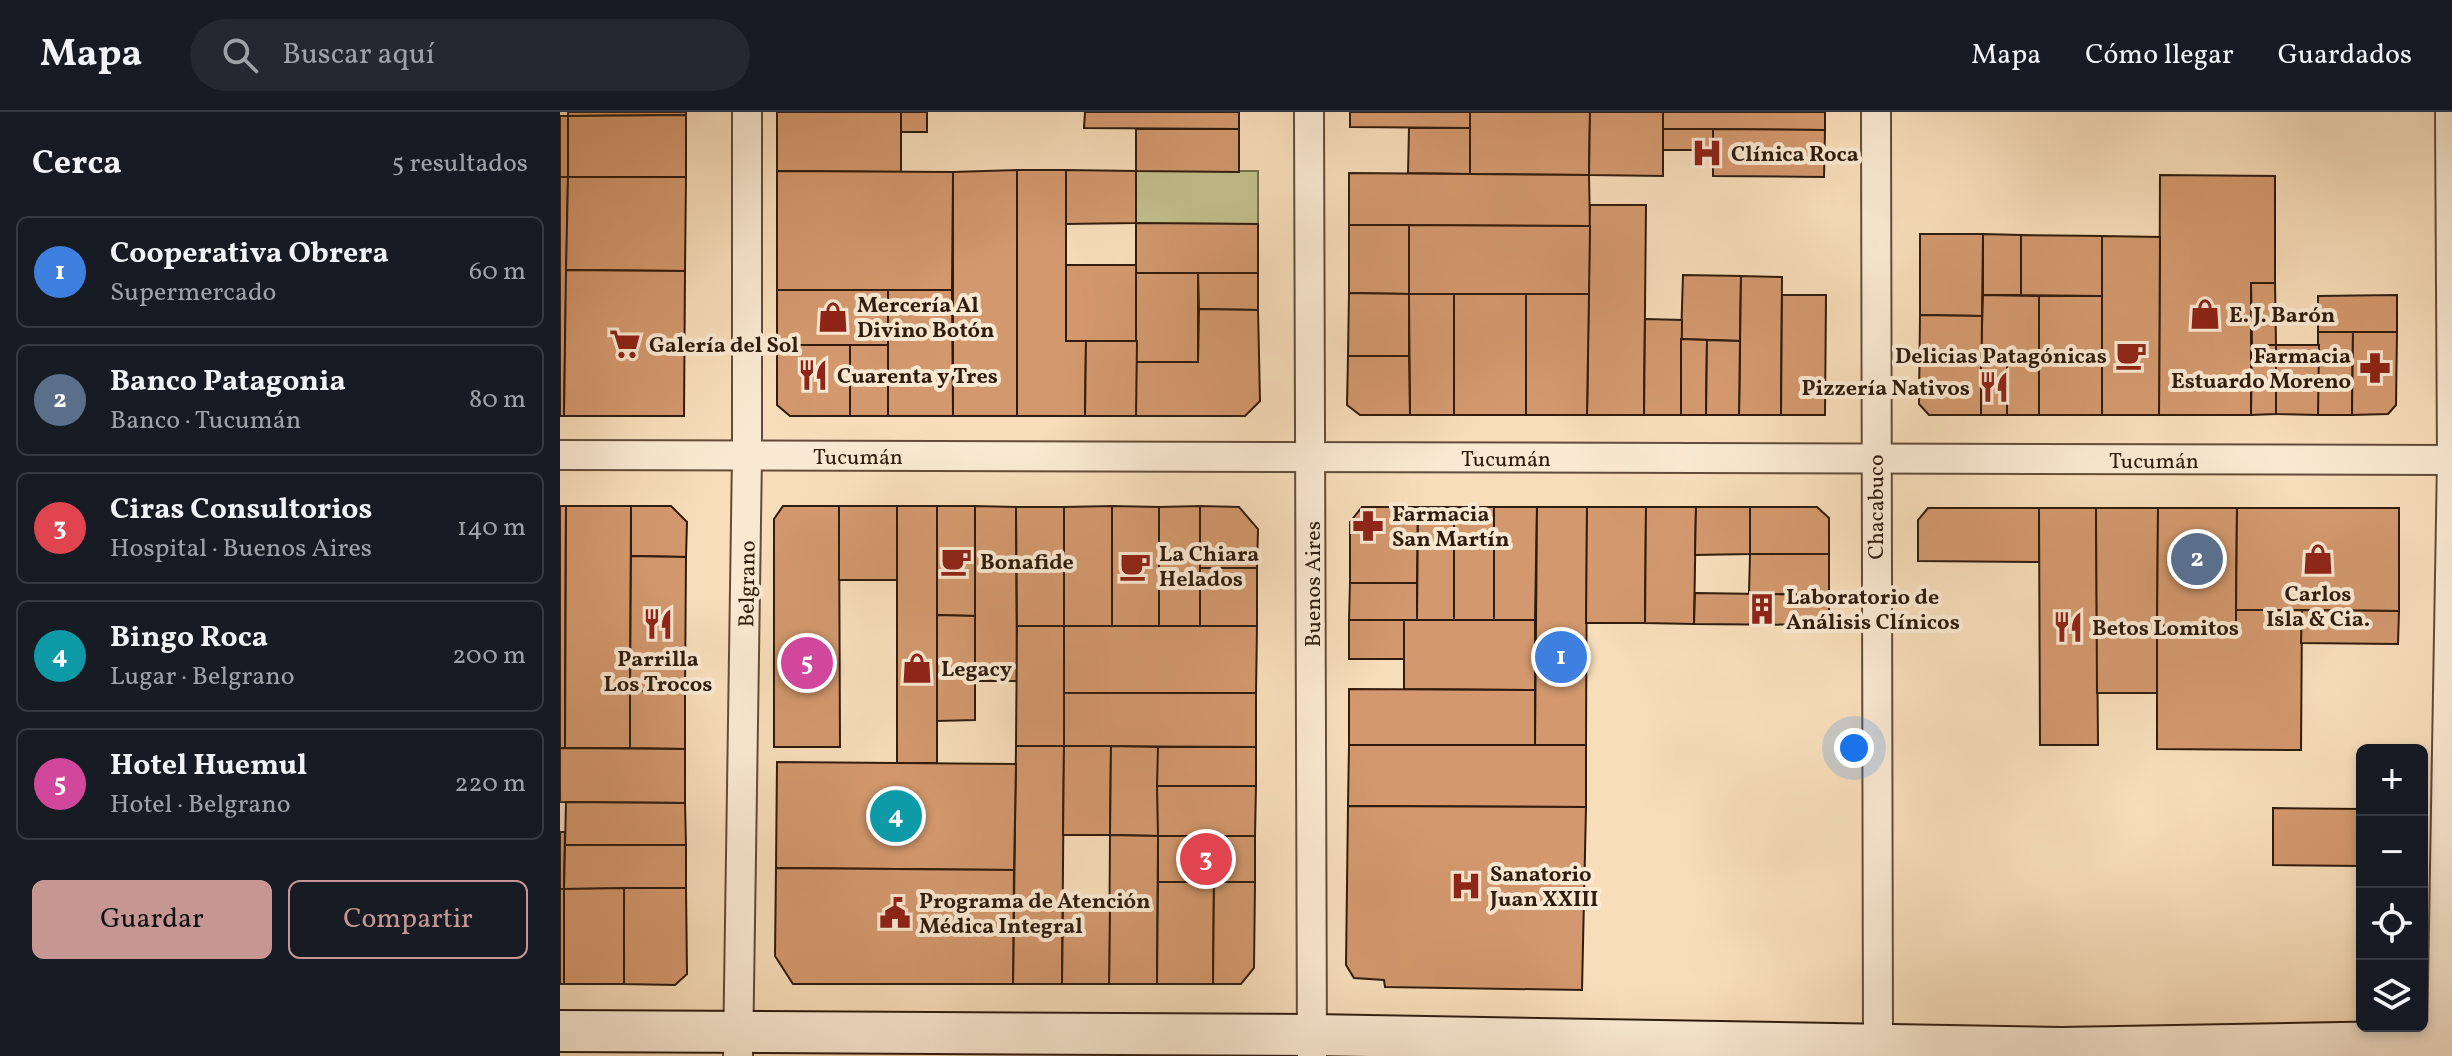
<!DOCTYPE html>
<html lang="es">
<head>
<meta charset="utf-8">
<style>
  :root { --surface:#171b24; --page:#242831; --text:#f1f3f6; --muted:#9ea1a6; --line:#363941; --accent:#c59692 }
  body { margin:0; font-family:Vollkorn,serif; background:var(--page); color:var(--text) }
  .controls { position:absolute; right:24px; bottom:24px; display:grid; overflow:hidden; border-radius:12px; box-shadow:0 4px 12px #0003 }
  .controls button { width:72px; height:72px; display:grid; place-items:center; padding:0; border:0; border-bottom:2px solid var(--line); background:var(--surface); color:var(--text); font:40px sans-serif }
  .you { position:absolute; left:1294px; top:636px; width:28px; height:28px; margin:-20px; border:6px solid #fff; border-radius:50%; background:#1a73e8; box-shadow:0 0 0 12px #1a73e833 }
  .badge { display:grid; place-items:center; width:52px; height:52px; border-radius:50%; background:var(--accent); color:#fff; font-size:26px; font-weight:700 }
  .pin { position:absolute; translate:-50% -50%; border:4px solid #fff; box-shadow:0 2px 8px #0006 }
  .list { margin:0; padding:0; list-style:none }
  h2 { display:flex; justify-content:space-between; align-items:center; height:104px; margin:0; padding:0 32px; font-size:34px }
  h2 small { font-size:26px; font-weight:400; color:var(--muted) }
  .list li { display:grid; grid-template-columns:52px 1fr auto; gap:24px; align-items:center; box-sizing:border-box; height:112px; margin:0 16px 16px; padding:0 16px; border:2px solid var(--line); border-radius:12px }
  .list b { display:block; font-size:30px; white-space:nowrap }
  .list p { margin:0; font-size:26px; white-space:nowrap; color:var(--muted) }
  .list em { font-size:26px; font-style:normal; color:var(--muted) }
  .actions { display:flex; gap:16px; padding:24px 32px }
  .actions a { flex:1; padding:18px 0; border:2px solid var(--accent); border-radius:12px; text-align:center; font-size:28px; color:var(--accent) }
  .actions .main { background:var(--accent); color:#111 }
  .icon { flex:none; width:44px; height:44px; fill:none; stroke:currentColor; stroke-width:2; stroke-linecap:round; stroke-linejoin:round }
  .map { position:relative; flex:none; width:1892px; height:944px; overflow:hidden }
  header { display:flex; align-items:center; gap:48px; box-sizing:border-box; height:112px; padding:0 40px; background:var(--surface); border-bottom:2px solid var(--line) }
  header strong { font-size:38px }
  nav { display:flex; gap:44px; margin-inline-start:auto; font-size:28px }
  .search { width:560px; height:72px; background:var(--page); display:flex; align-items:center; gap:20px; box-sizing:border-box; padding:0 28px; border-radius:44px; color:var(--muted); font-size:30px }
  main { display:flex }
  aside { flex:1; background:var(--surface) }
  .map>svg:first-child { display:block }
  .green { fill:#c1c08d; stroke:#786e4e; stroke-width:2 }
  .building { fill:#d3986d; stroke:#301c0e; stroke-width:2 }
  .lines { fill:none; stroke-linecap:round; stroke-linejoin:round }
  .street-casing { stroke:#624c39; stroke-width:32 }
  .secondary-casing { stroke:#301c0e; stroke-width:44 }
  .street { stroke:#fae9d2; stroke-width:28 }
  .secondary { stroke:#fae9d2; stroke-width:40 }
  .labels { text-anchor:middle; stroke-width:8; stroke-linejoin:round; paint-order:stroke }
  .poi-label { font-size:22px; font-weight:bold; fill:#301c0e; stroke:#fae9d2; text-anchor:start }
  .street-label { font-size:22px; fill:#301c0e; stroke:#fae9d2 }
</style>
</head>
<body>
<header>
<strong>Mapa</strong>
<div class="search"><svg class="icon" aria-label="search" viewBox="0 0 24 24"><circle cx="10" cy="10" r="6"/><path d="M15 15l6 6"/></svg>Buscar aquí</div>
<nav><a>Mapa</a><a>Cómo llegar</a><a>Guardados</a></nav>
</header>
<main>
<aside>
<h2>Cerca<small>5 resultados</small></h2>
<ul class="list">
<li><span class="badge" style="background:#3f7fe0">1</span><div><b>Cooperativa Obrera</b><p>Supermercado</p></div><em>60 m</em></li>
<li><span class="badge" style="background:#5c6f8a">2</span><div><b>Banco Patagonia</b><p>Banco · Tucumán</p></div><em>80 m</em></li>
<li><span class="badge" style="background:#e0444e">3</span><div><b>Ciras Consultorios</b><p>Hospital · Buenos Aires</p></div><em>140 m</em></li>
<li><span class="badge" style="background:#0f9aa8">4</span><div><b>Bingo Roca</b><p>Lugar · Belgrano</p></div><em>200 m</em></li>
<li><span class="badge" style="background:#d1479c">5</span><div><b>Hotel Huemul</b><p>Hotel · Belgrano</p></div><em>220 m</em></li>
</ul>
<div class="actions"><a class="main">Guardar</a><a>Compartir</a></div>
</aside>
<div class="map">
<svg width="1892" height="944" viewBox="0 0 1892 944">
  <rect width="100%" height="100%" fill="#f7ddba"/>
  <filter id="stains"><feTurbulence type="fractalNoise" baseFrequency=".0025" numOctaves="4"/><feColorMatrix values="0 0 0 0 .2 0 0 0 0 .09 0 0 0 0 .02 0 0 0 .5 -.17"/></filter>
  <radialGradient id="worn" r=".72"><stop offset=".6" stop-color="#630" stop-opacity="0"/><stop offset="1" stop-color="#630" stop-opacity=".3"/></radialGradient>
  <path class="green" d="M576 59H698V112L576 111Z"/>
  <g class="building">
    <path d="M8 0H126V3L8 4Z"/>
    <path d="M217 0H341V60L217 59Z"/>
    <rect x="341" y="0" width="26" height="20"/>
    <path d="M525 0H679V17L524 16Z"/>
    <path d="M790 0H910V16L790 15Z"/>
    <path d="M910 0H1030L1029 63 910 62Z"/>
    <path d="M1030 0H1103V64L1029 63Z"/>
    <path d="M1103 0H1265V18L1103 17Z"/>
    <path d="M126 3V65H8V4Z"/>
    <rect x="0" y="4" width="8" height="61"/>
    <path d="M849 16H910V62L848 61Z"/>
    <path d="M576 17H679V60L576 59Z"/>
    <rect x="1103" y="17" width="50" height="21"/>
    <path d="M1153 17 1265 18 1264 65 1153 64Z"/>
    <path d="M457 58V304H393V60Z"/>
    <path d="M457 58H506V229H526L525 304H457Z"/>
    <path d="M506 58 576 59V111L506 112Z"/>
    <path d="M217 59 393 60 392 178H217Z"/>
    <path d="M789 61 1029 63 1030 114 789 113Z"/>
    <path d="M1600 63 1715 64V171H1691V303H1599Z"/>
    <path d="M0 65H8L4 304H0Z"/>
    <path d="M8 65H126L125 159 6 158Z"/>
    <path d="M1030 93H1086L1084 303H1027Z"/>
    <path d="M576 111 698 112V161H576Z"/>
    <path d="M789 113H849V182L789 181Z"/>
    <path d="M849 113 1030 114 1029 182H849Z"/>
    <path d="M1360 122H1423L1422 204 1360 203Z"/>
    <path d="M1423 122 1461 123V183H1423Z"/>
    <path d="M1461 123 1542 124V184L1461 183Z"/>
    <path d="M1542 124 1600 125 1599 303H1542Z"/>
    <path d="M506 153H576L577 229H506Z"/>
    <path d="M6 158 125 159 124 304H4Z"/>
    <rect x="576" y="161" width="62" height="89"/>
    <path d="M638 161H698V198L639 197Z"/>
    <path d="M1123 163 1181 164 1180 229 1121 227Z"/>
    <path d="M1181 164 1222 165 1221 303H1179Z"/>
    <path d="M1691 171H1715L1716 233H1692Z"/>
    <rect x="217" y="178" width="111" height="55"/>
    <path d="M328 178H392L393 304H328Z"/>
    <path d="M789 181 849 182V244H788Z"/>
    <path d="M849 182H894V303H850Z"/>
    <rect x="894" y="182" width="72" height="121"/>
    <path d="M966 182H1029L1027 303H966Z"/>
    <path d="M1222 183H1266L1265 303H1221Z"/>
    <path d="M1423 183 1479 184V246H1421Z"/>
    <path d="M1837 183V220H1758V184Z"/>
    <rect x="1479" y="184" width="63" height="119"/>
    <path d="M639 197 698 198 700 289 685 304H576V250H638Z"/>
    <path d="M1360 203 1422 204 1421 303H1369L1359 292Z"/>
    <path d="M1085 207 1122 208 1121 303H1084Z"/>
    <path d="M1758 220H1793L1792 303H1758Z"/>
    <path d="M1793 220H1837L1836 293 1828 302 1792 303Z"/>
    <path d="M1121 227 1147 228 1146 303H1121Z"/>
    <path d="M1147 228 1180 229 1179 303H1146Z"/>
    <path d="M526 229H577L576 304H525Z"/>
    <path d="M217 233H290V304H230L217 293Z"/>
    <rect x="290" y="233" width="38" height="71"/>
    <path d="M1692 233H1716V302L1691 303Z"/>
    <path d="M1716 233H1759L1758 303 1716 302Z"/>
    <path d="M788 244H849L850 303H800L787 293Z"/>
    <rect x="1421" y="246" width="26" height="57"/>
    <rect x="1447" y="246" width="32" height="57"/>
    <path d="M0 394H6L5 636H0Z"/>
    <path d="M6 394H71L70 636H5Z"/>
    <path d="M71 394H111L127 410 126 445 71 444Z"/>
    <path d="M223 394H279L280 635H214V407Z"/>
    <rect x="279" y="394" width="58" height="74"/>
    <rect x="337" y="394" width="40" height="257"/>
    <path d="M377 394H415V504L377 503Z"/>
    <path d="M415 394 456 395 457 569H415Z"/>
    <path d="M552 394V514H504V395Z"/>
    <path d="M552 394 599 395V514H552Z"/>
    <path d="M640 394V514H599V395Z"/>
    <path d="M640 394 679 395 698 417 697 456H640Z"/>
    <path d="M456 395H504V514H457Z"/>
    <path d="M802 395H858L857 471H790V410Z"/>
    <path d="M858 395H894V508H857Z"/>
    <rect x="894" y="395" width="40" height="113"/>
    <path d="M934 395H977L975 508H934Z"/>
    <path d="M977 395H1027L1026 633 975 634Z"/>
    <path d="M1027 395H1086L1085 511H1026Z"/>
    <path d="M1086 395H1136L1134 512 1085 511Z"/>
    <path d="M1136 395H1190V442L1135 443Z"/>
    <path d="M1190 395H1257L1269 406V442H1190Z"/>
    <path d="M1368 396H1479V450L1358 449V408Z"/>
    <path d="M1479 396H1536L1538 633H1480Z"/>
    <path d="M1536 396H1598L1597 581H1537Z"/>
    <path d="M1598 396H1677L1676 513 1597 514Z"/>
    <path d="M1677 396H1839V499L1676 498Z"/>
    <path d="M1190 442H1269V483L1189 482Z"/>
    <path d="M71 444 126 445 125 580 70 579Z"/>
    <rect x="640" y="456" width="57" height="58"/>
    <path d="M790 471H857V508H789Z"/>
    <path d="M1135 481 1269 483V513L1134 512Z"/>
    <path d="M1676 498H1742L1741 638 1597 637V514L1676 513Z"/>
    <path d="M1742 498 1839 499 1838 532 1741 531Z"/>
    <path d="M377 503 415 504V608L377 609Z"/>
    <rect x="789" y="508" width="55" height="39"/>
    <path d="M844 508H975V578L844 577Z"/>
    <path d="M457 514H504V634H456Z"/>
    <path d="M504 514H697L696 581H504Z"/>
    <path d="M789 577 975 578V634L789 633Z"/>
    <path d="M70 579 125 580V637L70 636Z"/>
    <path d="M504 581H696V635L504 634Z"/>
    <path d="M789 633H1026V695L788 694Z"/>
    <path d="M456 634H504L502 872H453Z"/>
    <path d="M504 634H551L550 723H503Z"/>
    <path d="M551 634 598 635V724L550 723Z"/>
    <path d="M598 635H696V674H597Z"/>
    <path d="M0 636 125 637V691L0 690Z"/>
    <path d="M217 650 456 652 454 758 216 756Z"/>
    <path d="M597 674H696L695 724H598Z"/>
    <path d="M6 690 125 691 126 733H5Z"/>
    <path d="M788 694 1026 695 1022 878 825 875 824 868 794 866 786 853Z"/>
    <path d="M1713 696 1802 697V754L1713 753Z"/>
    <path d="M0 720H5L4 777H0Z"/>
    <path d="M550 723 598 724 597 872H549Z"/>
    <rect x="598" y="724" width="97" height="46"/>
    <path d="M5 733H126V776L4 777Z"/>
    <path d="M216 756 454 758 453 872H233L215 844Z"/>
    <path d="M598 770H654L653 872H597Z"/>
    <path d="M654 770H695L694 856 681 872H653Z"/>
    <path d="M64 776V872H4V777Z"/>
    <path d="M64 776H126L127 862 115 873 64 872Z"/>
    <rect x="0" y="777" width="4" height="95"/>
    <path d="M503 794H550L549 872H502Z"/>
  </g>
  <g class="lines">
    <defs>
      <g id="street">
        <path d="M749 0 752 944"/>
        <path d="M1316 0 1318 935"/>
        <path d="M0 343 1892 348"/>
        <path d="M1882 929 1892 348 1890 0"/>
        <path d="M178 944 187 343V0"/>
      </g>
      <path id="secondary" d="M0 919 752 923 1501 936 1892 929"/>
    </defs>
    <use href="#street" class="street-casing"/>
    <use href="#secondary" class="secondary-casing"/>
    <use href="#street" class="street"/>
    <use href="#secondary" class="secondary"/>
  </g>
  <defs>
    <symbol id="hospital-bare" viewBox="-9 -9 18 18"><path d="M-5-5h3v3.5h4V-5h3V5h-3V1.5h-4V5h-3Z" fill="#8f2418" stroke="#fae9d2" stroke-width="2.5" paint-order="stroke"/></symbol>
    <symbol id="shop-bare" viewBox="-9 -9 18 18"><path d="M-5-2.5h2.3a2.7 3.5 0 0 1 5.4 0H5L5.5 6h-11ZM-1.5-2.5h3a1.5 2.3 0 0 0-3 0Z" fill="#8f2418" stroke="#fae9d2" stroke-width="2.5" paint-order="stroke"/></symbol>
    <symbol id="supermarket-bare" viewBox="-9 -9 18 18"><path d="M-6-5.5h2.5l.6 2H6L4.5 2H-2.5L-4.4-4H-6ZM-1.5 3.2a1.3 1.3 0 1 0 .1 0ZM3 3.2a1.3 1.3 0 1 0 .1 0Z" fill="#8f2418" stroke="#fae9d2" stroke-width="2.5" paint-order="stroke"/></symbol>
    <symbol id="cafe-bare" viewBox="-9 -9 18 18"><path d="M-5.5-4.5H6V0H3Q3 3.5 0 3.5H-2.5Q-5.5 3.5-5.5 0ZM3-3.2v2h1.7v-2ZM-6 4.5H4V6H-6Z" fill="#8f2418" stroke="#fae9d2" stroke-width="2.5" paint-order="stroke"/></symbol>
    <symbol id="pharmacy-bare" viewBox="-9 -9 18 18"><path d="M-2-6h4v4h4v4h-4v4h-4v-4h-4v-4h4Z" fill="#8f2418" stroke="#fae9d2" stroke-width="2.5" paint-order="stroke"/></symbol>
    <symbol id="restaurant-bare" viewBox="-9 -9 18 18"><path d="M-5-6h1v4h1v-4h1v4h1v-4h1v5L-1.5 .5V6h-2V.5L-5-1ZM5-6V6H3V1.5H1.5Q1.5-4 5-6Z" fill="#8f2418" stroke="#fae9d2" stroke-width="2.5" paint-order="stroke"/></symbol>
    <symbol id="building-bare" viewBox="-9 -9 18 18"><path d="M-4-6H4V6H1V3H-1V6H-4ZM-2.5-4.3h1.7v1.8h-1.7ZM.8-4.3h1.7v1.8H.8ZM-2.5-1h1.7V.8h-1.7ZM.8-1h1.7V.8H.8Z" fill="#8f2418" stroke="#fae9d2" stroke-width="2.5" paint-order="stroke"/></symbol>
    <symbol id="civic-bare" viewBox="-9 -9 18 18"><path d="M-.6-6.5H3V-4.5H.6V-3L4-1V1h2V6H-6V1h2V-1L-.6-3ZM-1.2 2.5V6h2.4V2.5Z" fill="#8f2418" stroke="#fae9d2" stroke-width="2.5" paint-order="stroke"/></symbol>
  </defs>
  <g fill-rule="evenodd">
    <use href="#hospital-bare" x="1125" y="19" width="44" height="44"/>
    <use href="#shop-bare" x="1623" y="180" width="44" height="44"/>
    <use href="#shop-bare" x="251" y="183" width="44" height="44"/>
    <use href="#supermarket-bare" x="43" y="210" width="44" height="44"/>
    <use href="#cafe-bare" x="1549" y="221" width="44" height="44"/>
    <use href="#pharmacy-bare" x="1793" y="234" width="44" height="44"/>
    <use href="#restaurant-bare" x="231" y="241" width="44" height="44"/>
    <use href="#restaurant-bare" x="1412" y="253" width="44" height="44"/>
    <use href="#pharmacy-bare" x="786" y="392" width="44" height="44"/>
    <use href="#shop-bare" x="1736" y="425" width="44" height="44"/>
    <use href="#cafe-bare" x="374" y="427" width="44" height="44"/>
    <use href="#cafe-bare" x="553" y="432" width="44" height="44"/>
    <use href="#building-bare" x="1180" y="475" width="44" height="44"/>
    <use href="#restaurant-bare" x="76" y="490" width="44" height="44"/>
    <use href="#restaurant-bare" x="1486" y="493" width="44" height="44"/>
    <use href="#shop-bare" x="335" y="534" width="44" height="44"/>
    <use href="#hospital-bare" x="884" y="752" width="44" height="44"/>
    <use href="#civic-bare" x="313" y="779" width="44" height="44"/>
  </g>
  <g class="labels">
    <g class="poi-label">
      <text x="1171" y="49">Clínica Roca</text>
      <text x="297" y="200">Mercería Al<tspan x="297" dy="25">Divino Botón</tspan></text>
      <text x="1669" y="210">E. J. Barón</text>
      <text x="89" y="240">Galería del Sol</text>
      <text x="1547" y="251" text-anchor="end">Delicias Patagónicas</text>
      <text x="1791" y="251" text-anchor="end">Farmacia<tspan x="1791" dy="25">Estuardo Moreno</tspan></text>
      <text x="277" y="271">Cuarenta y Tres</text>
      <text x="1410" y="283" text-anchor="end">Pizzería Nativos</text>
      <text x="832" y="409">Farmacia<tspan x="832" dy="25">San Martín</tspan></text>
      <text x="599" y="449">La Chiara<tspan x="599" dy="25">Helados</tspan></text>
      <text x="420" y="457">Bonafide</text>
      <text x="1758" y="489" text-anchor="middle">Carlos<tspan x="1758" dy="25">Isla &amp; Cia.</tspan></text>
      <text x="1226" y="492">Laboratorio de<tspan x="1226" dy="25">Análisis Clínicos</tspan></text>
      <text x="1532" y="523">Betos Lomitos</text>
      <text x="98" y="554" text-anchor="middle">Parrilla<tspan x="98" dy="25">Los Trocos</tspan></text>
      <text x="381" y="564">Legacy</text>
      <text x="930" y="769">Sanatorio<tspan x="930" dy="25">Juan XXIII</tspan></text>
      <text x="359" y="796">Programa de Atención<tspan x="359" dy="25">Médica Integral</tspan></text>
    </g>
    <g class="street-label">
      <text x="298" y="352">Tucumán</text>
      <text x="946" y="354">Tucumán</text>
      <text x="1594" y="356">Tucumán</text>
      <text transform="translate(1315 395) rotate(-90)" y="8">Chacabuco</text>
      <text transform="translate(186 472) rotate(-89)" y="8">Belgrano</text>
      <text transform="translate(752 472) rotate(-90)" y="8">Buenos Aires</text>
    </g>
  </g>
  <rect width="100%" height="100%" filter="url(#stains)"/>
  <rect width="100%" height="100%" fill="url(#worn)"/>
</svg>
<div class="controls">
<button>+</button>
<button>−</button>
<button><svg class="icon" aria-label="locate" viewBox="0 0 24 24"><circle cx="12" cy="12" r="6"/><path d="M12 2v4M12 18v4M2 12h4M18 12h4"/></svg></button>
<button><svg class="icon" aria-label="layers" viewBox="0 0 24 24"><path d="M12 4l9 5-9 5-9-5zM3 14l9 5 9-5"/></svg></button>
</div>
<div class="you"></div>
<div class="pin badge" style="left:1001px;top:545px;background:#3f7fe0">1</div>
<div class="pin badge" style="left:1637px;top:447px;background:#5c6f8a">2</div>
<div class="pin badge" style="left:646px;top:747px;background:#e0444e">3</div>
<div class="pin badge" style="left:336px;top:704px;background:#0f9aa8">4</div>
<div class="pin badge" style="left:247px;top:551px;background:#d1479c">5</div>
</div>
</main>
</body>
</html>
